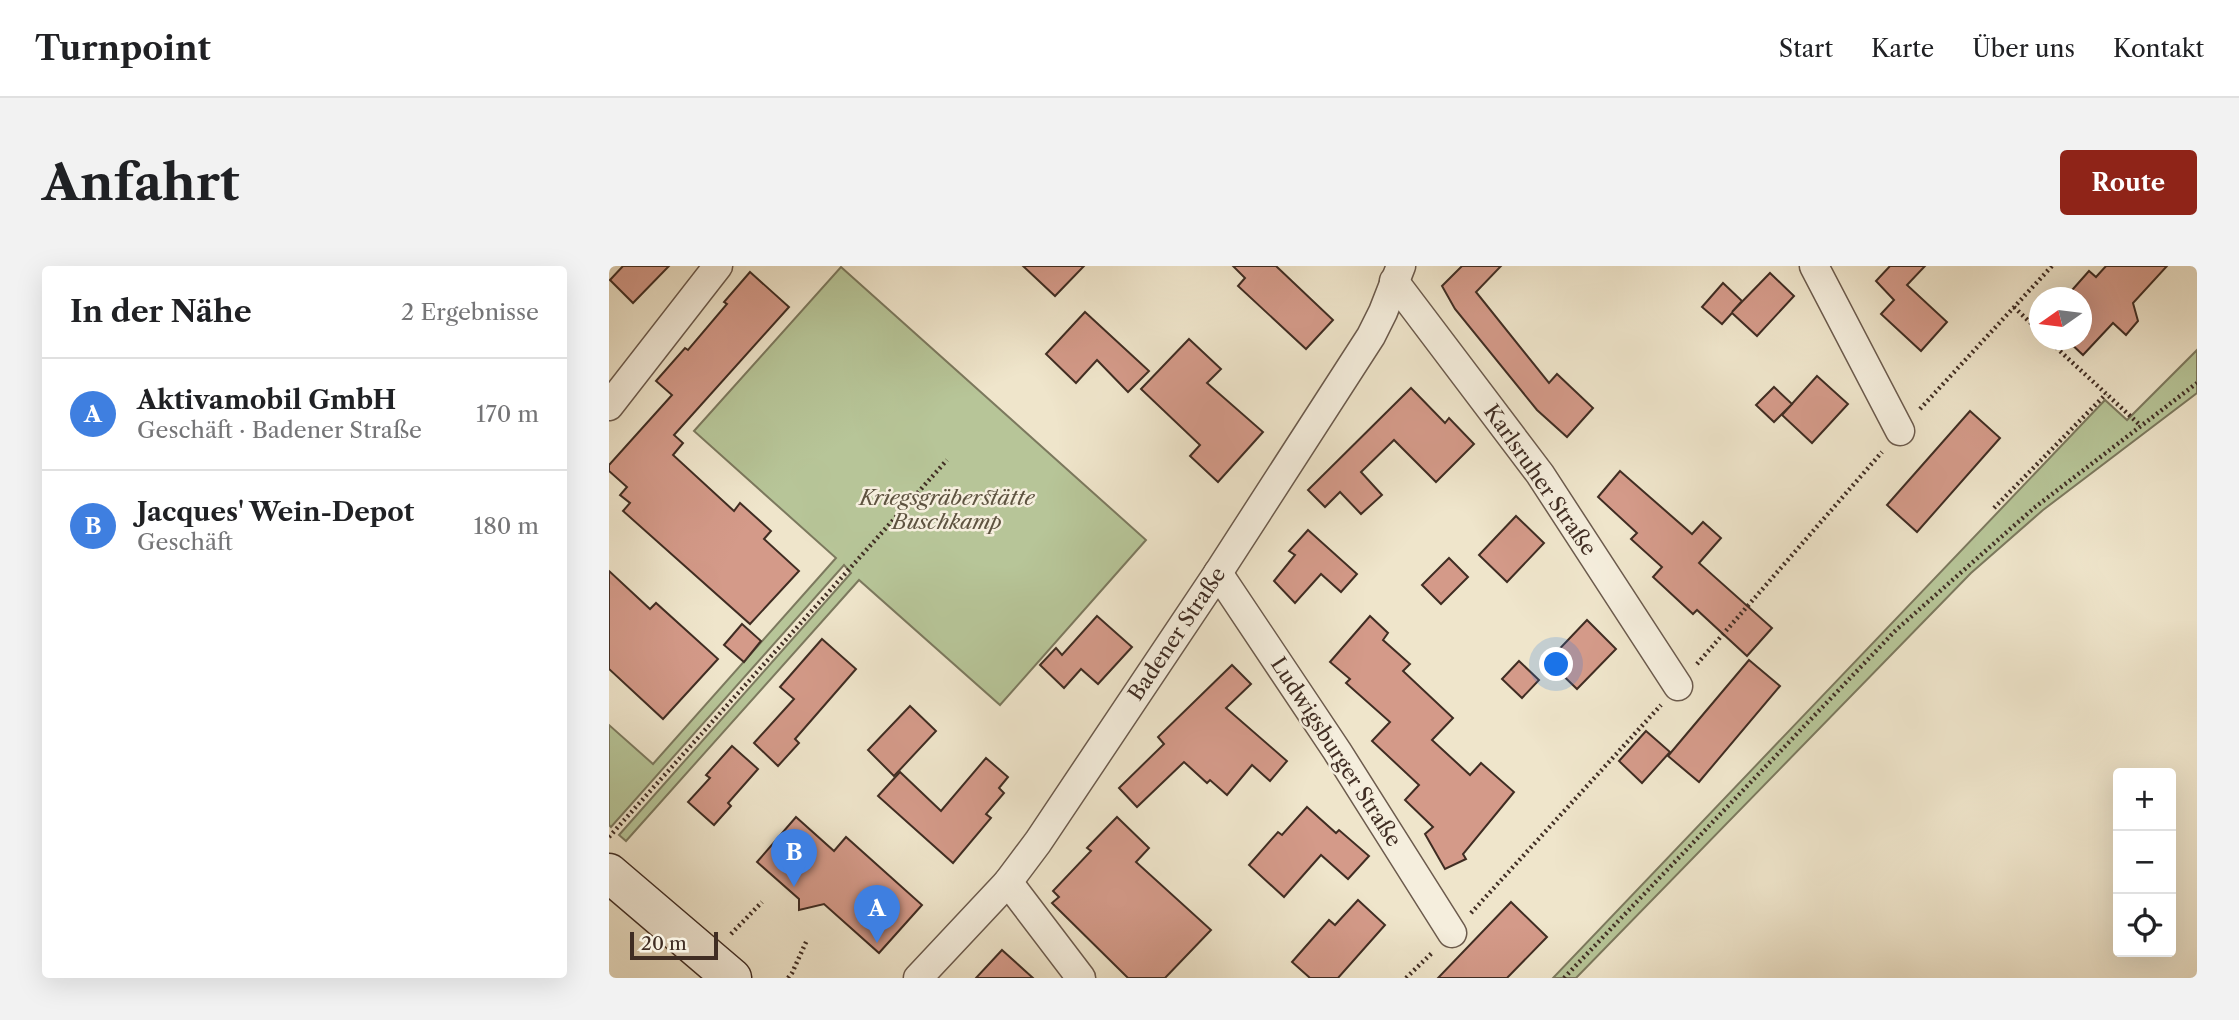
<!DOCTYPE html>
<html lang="de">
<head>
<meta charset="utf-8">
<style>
  :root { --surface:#fff; --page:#f2f2f2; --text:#202124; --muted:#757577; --line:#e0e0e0; --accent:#8f2418 }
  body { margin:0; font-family:"Libre Caslon Text",serif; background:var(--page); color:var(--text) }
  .controls { position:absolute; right:21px; bottom:21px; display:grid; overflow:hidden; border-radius:7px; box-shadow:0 7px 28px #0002 }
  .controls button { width:63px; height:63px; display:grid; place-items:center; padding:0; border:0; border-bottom:2px solid var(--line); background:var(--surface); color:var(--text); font:35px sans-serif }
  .compass { position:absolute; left:1420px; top:21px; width:63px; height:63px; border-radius:50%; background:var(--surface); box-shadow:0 7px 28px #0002; rotate:256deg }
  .scale { position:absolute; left:21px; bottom:18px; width:88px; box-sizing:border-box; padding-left:7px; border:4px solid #402d23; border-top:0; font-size:19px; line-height:24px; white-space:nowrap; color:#402d23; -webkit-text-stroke:5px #f5eedd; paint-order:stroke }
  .you { position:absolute; left:948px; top:399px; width:24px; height:24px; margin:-18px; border:5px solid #fff; border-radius:50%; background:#1a73e8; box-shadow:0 0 0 10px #1a73e833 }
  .badge { display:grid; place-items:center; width:46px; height:46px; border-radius:50%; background:var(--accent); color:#fff; font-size:23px; font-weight:700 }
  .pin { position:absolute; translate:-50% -58px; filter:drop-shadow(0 2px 4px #0008) }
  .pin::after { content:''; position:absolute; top:37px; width:24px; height:21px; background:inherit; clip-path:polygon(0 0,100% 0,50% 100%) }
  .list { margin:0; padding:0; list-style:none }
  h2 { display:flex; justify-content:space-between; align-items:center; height:91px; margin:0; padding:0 28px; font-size:30px }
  h2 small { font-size:23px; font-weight:400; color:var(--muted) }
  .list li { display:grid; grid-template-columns:46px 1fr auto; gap:21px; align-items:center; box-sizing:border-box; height:112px; padding:0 28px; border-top:2px solid var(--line) }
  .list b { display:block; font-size:26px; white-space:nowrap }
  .list p { margin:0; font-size:23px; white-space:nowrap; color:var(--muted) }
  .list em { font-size:23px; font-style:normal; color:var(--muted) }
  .icon { flex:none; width:38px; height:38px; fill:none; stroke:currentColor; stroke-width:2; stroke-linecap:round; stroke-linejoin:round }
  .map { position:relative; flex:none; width:1588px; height:712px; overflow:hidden; border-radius:7px }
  header { display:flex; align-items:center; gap:42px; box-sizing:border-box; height:98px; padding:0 35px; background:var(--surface); border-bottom:2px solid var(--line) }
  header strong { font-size:33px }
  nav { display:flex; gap:38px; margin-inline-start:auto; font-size:24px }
  .intro { display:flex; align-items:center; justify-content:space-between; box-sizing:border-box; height:168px; padding:0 42px }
  h1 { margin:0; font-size:49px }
  .button { padding:18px 32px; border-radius:7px; background:var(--accent); color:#fff; font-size:24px; font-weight:700 }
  main { display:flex; gap:42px; padding:0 42px }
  aside { flex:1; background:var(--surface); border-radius:7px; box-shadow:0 7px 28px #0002 }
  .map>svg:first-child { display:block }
  .green { fill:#b7c598; stroke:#7c795e; stroke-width:2 }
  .building { fill:#d49a89; stroke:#402d23; stroke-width:2 }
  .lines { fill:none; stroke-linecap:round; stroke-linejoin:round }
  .street-casing { stroke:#6c5b4d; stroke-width:31 }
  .secondary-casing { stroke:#402d23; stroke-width:41 }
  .path { stroke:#402d23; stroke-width:4.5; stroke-dasharray:2 3.5; stroke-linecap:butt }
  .street { stroke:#f5eedd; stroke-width:28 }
  .secondary { stroke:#f5eedd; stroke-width:38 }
  .labels { text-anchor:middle; stroke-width:5; stroke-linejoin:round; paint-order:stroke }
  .street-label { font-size:21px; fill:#402d23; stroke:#f5eedd }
  .park-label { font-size:21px; font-style:italic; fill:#5e5340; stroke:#f5eedd }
</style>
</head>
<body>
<header>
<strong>Turnpoint</strong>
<nav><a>Start</a><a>Karte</a><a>Über uns</a><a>Kontakt</a></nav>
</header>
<div class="intro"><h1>Anfahrt</h1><a class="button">Route</a></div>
<main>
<aside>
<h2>In der Nähe<small>2 Ergebnisse</small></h2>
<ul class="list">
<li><span class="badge" style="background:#3f7fe0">A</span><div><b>Aktivamobil GmbH</b><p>Geschäft · Badener Straße</p></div><em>170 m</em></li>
<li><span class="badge" style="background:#3f7fe0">B</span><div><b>Jacques' Wein-Depot</b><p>Geschäft</p></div><em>180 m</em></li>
</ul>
</aside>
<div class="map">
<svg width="1588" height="712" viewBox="0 0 1588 712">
  <rect width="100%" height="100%" fill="#efe5cb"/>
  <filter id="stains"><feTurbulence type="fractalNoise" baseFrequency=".00286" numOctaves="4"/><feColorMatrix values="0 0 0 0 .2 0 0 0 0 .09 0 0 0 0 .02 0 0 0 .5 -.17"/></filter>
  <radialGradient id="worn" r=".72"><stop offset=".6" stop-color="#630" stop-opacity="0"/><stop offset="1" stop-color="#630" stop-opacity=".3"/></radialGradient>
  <g class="green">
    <path d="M232 1 537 274 391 439 250 314 17 575 10 569 242 307 235 299 2 561 0 559V459L44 498 227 292 85 165Z"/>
    <path d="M1588 84V127L1434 244 1362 307 967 712H944L1496 134 1518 154Z"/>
  </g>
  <g class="building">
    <path d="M14 0H60L24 37 1 14Z"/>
    <path d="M414 0H475L446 30Z"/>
    <path d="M624 0H667L724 54 697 83 629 20 636 12Z"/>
    <path d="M853 0H892L867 26 940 117 948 108 984 142 958 171 928 144 846 43 833 20Z"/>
    <path d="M1281 0H1316L1298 19 1338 56 1312 85 1272 48 1285 34 1267 15Z"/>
    <path d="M1497 0H1558L1524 37 1529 55 1517 69 1504 57 1474 89 1458 74H1473V32H1456L1480 5 1487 11Z"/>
    <path d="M141 6 180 41 65 169 74 177 64 189 125 245 131 237 162 265 155 273 190 305 141 358 14 245 21 237 11 229 18 221 0 205V199L63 129 47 115 76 82 79 84 118 38 115 36Z"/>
    <path d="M1161 7 1185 30 1148 70 1123 47 1113 58 1093 41 1114 17 1133 35 1123 46Z"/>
    <path d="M476 46 540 105 519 126 488 94 467 117 437 88Z"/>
    <path d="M580 73 612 103 598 117 654 166 609 216 581 190 591 179 532 123Z"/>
    <path d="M1208 110 1239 138 1203 177 1173 149Z"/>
    <path d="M1165 121 1183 138 1165 156 1147 139Z"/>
    <path d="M802 122 836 157 840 152 865 178 827 216 785 174 752 206 773 229 752 248 731 226 716 241 699 224Z"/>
    <path d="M1361 145 1391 172 1308 266 1278 239Z"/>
    <path d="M1011 205 1083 268 1094 256 1112 272 1090 297 1163 362 1138 390 1088 344 1084 348 1044 311 1053 301 1022 273 1028 267 989 231Z"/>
    <path d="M907 250 935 277 898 316 870 289Z"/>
    <path d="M699 264 748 308 732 326 712 308 686 337 665 315 686 289 680 285Z"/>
    <path d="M840 292 859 311 832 338 813 319Z"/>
    <path d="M0 305 41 343 47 337 109 393 54 453 0 403Z"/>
    <path d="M488 350 523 381 489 418 472 403 455 422 431 399 447 382 453 389Z"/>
    <path d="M761 350 779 367 774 374 801 398 794 405 844 452 823 474 861 509 872 497 905 526 854 588 857 593 836 603 816 568 824 561 796 534 810 519 763 475 781 456 737 417 741 413 721 396Z"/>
    <path d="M978 354 1007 383 968 423 939 395Z"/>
    <path d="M133 358 152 375 135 396 115 379Z"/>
    <path d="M213 373 247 403 186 473 190 477 169 500 145 477 185 433 171 421Z"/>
    <path d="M1140 394 1171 420 1090 516 1059 490Z"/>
    <path d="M910 395 930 414 913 432 893 413Z"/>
    <path d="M623 399 642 418 617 442 678 495 661 515 643 499 618 529 601 514 598 517 575 496 528 541 510 522 555 478 549 471Z"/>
    <path d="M301 440 327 465 285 510 259 484Z"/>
    <path d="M1037 465 1061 486 1033 517 1010 495Z"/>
    <path d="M123 480 149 503 119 537 122 540 105 559 79 536 101 512 97 509Z"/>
    <path d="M377 492 399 511 390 522 395 527 377 548 382 552 344 597 269 530 291 506 332 545Z"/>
    <path d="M698 541 727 567 730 564 760 590 739 613 712 589 675 631 640 599 669 566 673 569Z"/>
    <path d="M187 551 225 585 237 571 313 639 270 687 215 638 190 644V633L148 596Z"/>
    <path d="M508 551 540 582 527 596 602 664 556 712H519L443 637 450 631 444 625 482 585 478 582Z"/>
    <path d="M749 634 776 659 729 712H701L683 696 720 654 726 659Z"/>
    <path d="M902 636 938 671 898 712H829Z"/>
    <path d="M393 684 424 712H367Z"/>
  </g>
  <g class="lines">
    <defs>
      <g id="street">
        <path d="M1205 0 1291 165"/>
        <path d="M785 15 931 208 1069 420"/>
        <path d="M0 140 109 0"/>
        <path d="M609 307 728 485 843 667"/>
        <path d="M399 616 472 712"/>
        <path d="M309 712 399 616 429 576 609 307 762 70 774 46 792 0"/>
      </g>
      <path id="secondary" d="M0 607 123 712"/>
    </defs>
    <use href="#street" class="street-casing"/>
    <use href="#secondary" class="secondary-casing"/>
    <g class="path">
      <path d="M1405 41 1430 65"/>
      <path d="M1439 74 1532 160"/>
      <path d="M1311 143 1443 0"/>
      <path d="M1385 242 1497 128"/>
      <path d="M1088 398 1273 186"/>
      <path d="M0 571 338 194"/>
      <path d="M862 647 1052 439"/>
      <path d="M122 668 153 636"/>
      <path d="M179 712 183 707 198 674"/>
      <path d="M797 712 824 686"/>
      <path d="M955 712 1287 364 1425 242 1588 117"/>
    </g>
    <use href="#street" class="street"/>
    <use href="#secondary" class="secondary"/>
  </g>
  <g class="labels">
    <g class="street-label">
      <text transform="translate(931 214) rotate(55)" y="7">Karlsruher Straße</text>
      <text transform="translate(568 368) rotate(-56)" y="7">Badener Straße</text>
      <text transform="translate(727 486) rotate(57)" y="7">Ludwigsburger Straße</text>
    </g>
    <g class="park-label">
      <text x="338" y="239">Kriegsgräberstätte<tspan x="338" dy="24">Buschkamp</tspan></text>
    </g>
  </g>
  <rect width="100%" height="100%" filter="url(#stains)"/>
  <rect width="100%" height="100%" fill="url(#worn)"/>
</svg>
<div class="controls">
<button>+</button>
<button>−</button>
<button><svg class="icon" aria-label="locate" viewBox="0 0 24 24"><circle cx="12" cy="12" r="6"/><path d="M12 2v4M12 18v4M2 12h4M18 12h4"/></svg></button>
</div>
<svg class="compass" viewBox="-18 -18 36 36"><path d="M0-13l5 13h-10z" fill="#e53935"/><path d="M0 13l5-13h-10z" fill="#757577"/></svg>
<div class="scale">20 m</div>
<div class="you"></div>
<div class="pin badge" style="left:268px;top:677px;background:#3f7fe0">A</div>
<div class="pin badge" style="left:185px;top:621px;background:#3f7fe0">B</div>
</div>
</main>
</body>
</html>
